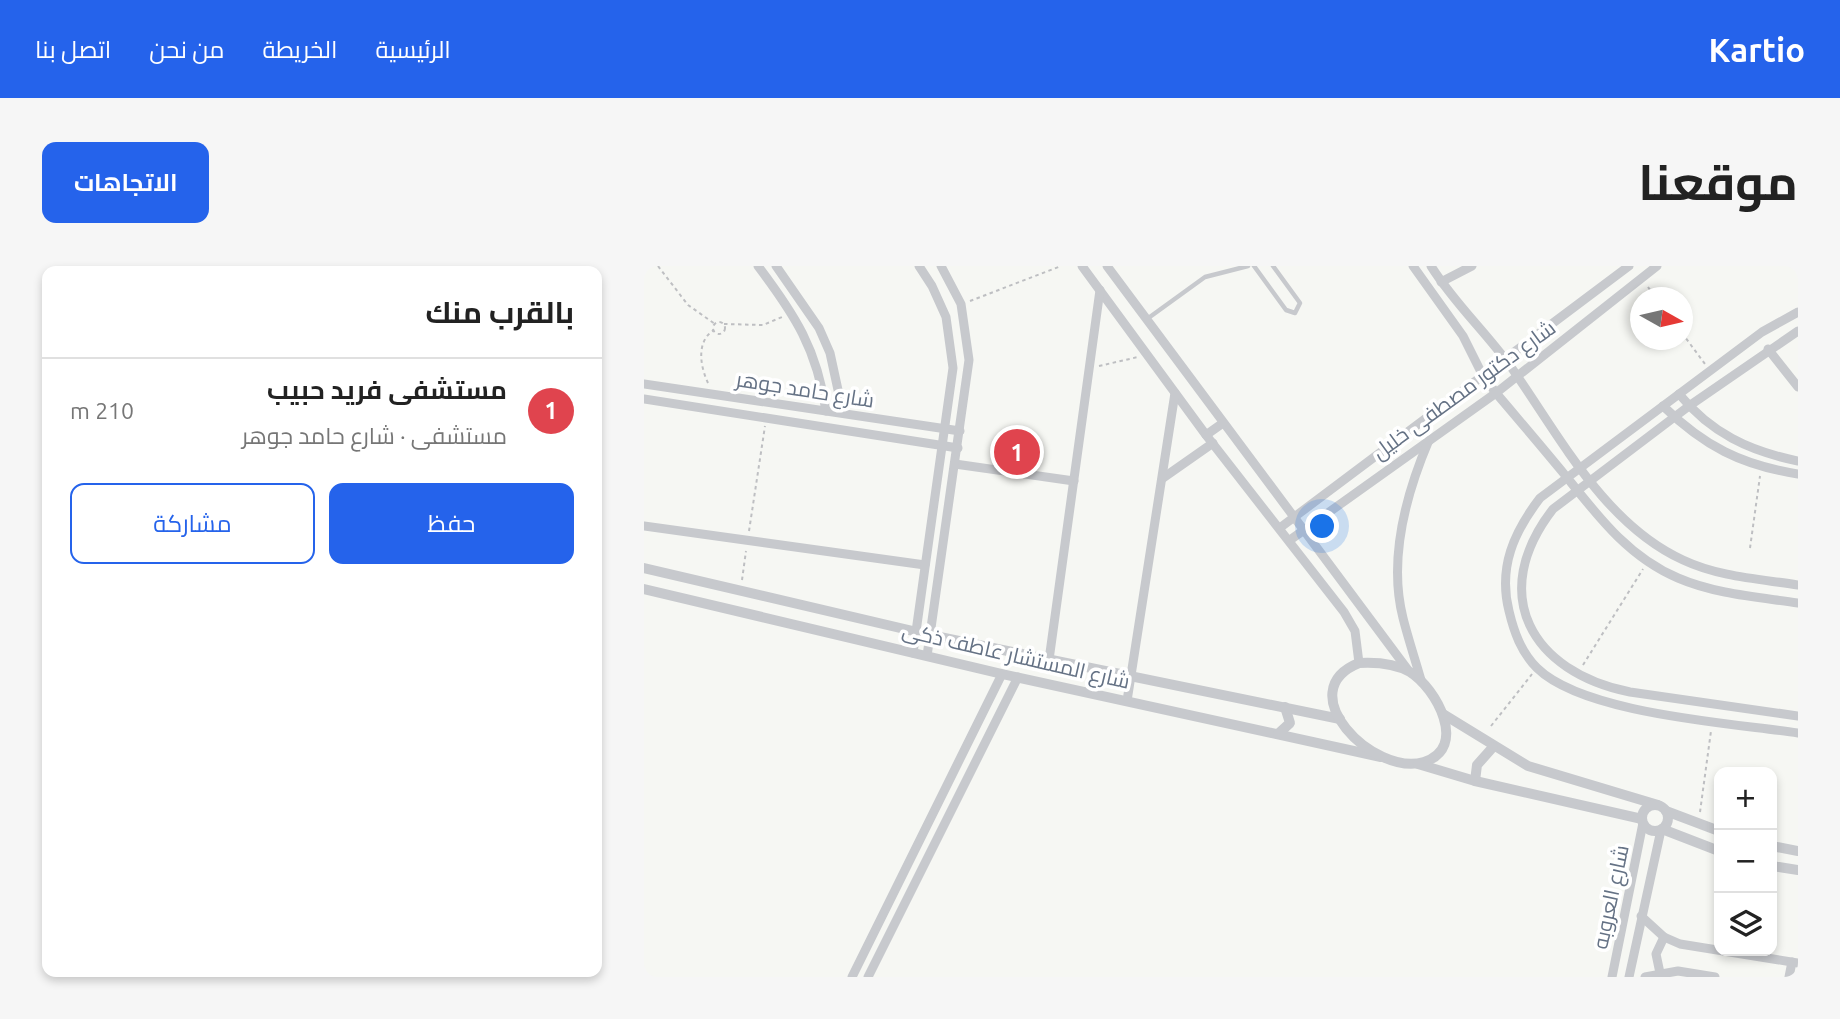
<!DOCTYPE html>
<html lang="ar">
<head>
<meta charset="utf-8">
<style>
  :root { --surface:#fff; --page:#f6f6f6; --text:#222; --muted:#767676; --line:#e0e0e0; --accent:#2563eb }
  body { margin:0; font-family:Ubuntu,Cairo,sans-serif; background:var(--page); color:var(--text); direction:rtl }
  .controls { position:absolute; right:21px; bottom:21px; display:grid; overflow:hidden; border-radius:14px; box-shadow:0 4px 10px #0003 }
  .controls button { width:63px; height:63px; display:grid; place-items:center; padding:0; border:0; border-bottom:2px solid var(--line); background:var(--surface); color:var(--text); font:35px sans-serif }
  .compass { position:absolute; left:986px; top:21px; width:63px; height:63px; border-radius:50%; background:var(--surface); box-shadow:0 4px 10px #0003; rotate:98deg }
  .you { position:absolute; left:679px; top:261px; width:24px; height:24px; margin:-18px; border:5px solid #fff; border-radius:50%; background:#1a73e8; box-shadow:0 0 0 10px #1a73e833 }
  .badge { display:grid; place-items:center; width:46px; height:46px; border-radius:50%; background:var(--accent); color:#fff; font-size:23px; font-weight:700 }
  .pin { position:absolute; translate:-50% -50%; border:4px solid #fff; box-shadow:0 2px 7px #0006 }
  .list { margin:0; padding:0; list-style:none }
  h2 { display:flex; justify-content:space-between; align-items:center; height:91px; margin:0; padding:0 28px; font-size:30px }
  h2 small { font-size:23px; font-weight:400; color:var(--muted) }
  .list li { display:grid; grid-template-columns:46px 1fr auto; gap:21px; align-items:center; box-sizing:border-box; height:105px; padding:0 28px; border-top:2px solid var(--line) }
  .list b { display:block; font-size:26px; white-space:nowrap }
  .list p { margin:0; font-size:23px; white-space:nowrap; color:var(--muted) }
  .list em { font-size:23px; font-style:normal; color:var(--muted) }
  .actions { display:flex; gap:14px; padding:21px 28px }
  .actions a { flex:1; padding:16px 0; border:2px solid var(--accent); border-radius:14px; text-align:center; font-size:24px; color:var(--accent) }
  .actions .main { background:var(--accent); color:#fff }
  .icon { flex:none; width:38px; height:38px; fill:none; stroke:currentColor; stroke-width:2; stroke-linecap:round; stroke-linejoin:round }
  .map { position:relative; flex:none; width:1154px; height:711px; overflow:hidden; direction:ltr; border-radius:14px }
  header { display:flex; align-items:center; gap:42px; box-sizing:border-box; height:98px; padding:0 35px; background:var(--accent); color:#fff }
  header strong { font-size:33px }
  nav { display:flex; gap:38px; margin-inline-start:auto; font-size:24px }
  .intro { display:flex; align-items:center; justify-content:space-between; box-sizing:border-box; height:168px; padding:0 42px }
  h1 { margin:0; font-size:49px }
  .button { padding:18px 32px; border-radius:14px; background:var(--accent); color:#fff; font-size:24px; font-weight:700 }
  main { display:flex; gap:42px; padding:0 42px }
  aside { flex:1; background:var(--surface); border-radius:14px; box-shadow:0 4px 10px #0003 }
  .map>svg:first-child { display:block }
  .lines { fill:none; stroke-linecap:round; stroke-linejoin:round }
  .path { stroke:#bebfc2; stroke-width:2; stroke-dasharray:3.5 3.5; stroke-linecap:butt }
  .service { stroke:#c7c9cd; stroke-width:4.5 }
  .minor { stroke:#c7c9cd; stroke-width:9 }
  .tertiary { stroke:#c7c9cd; stroke-width:10 }
  .labels { text-anchor:middle; stroke-width:7; stroke-linejoin:round; paint-order:stroke }
  .street-label { font-size:21px; fill:#657285; stroke:#fff }
</style>
</head>
<body>
<header>
<strong>Kartio</strong>
<nav><a>الرئيسية</a><a>الخريطة</a><a>من نحن</a><a>اتصل بنا</a></nav>
</header>
<div class="intro"><h1>موقعنا</h1><a class="button">الاتجاهات</a></div>
<main>
<div class="map">
<svg width="1154" height="711" viewBox="0 0 1154 711">
  <rect width="100%" height="100%" fill="#f6f7f3"/>
  <g class="lines">
    <g class="path">
      <path d="M14 0 44 39 71 58"/>
      <path d="M1004 21 1012 32"/>
      <path d="M326 35 417 0"/>
      <circle cx="75" cy="62" r="6"/>
      <path d="M80 58 119 59 138 51"/>
      <path d="M1038 67 1061 98"/>
      <path d="M455 100 494 91"/>
      <path d="M64 117C56 100 52 75 70 64"/>
      <path d="M105 265 121 160"/>
      <path d="M1106 282 1116 210"/>
      <path d="M98 314 102 285"/>
      <path d="M939 399 999 303"/>
      <path d="M847 460 888 408"/>
      <path d="M1056 546 1067 465"/>
    </g>
    <g class="service">
      <path d="M610 0 642 44 651 47 656 37 629 0"/>
      <path d="M503 53 561 11 604 0"/>
    </g>
    <g class="minor">
      <path d="M114 0C151 49 173 83 182 145"/>
      <path d="M132 0 175 62 186 87 199 147"/>
      <path d="M438 0 562 169 700 346 711 365 715 397"/>
      <path d="M463 0 764 404"/>
      <path d="M769 0 819 70 838 108 852 127C875 154 898 181 921 209 953 249 984 291 1034 312 1071 328 1114 331 1154 337"/>
      <path d="M787 0C810 37 842 66 867 101 915 169 960 258 1039 294 1075 311 1116 313 1154 319"/>
      <path d="M797 16 828 0"/>
      <path d="M1154 46 1118 66 896 232C870 266 854 301 865 345 870 366 877 386 893 402 940 448 1087 457 1154 467"/>
      <path d="M1154 65 1045 140 909 243C843 328 887 406 986 426L1154 450"/>
      <path d="M1124 83 1154 121"/>
      <path d="M0 118 316 165"/>
      <path d="M1035 128C1067 167 1105 185 1154 195"/>
      <path d="M0 133 314 182"/>
      <path d="M1019 140C1060 180 1097 199 1154 208"/>
      <path d="M562 169 579 157"/>
      <path d="M311 198 430 215"/>
      <path d="M519 212 569 177"/>
      <path d="M0 260 281 299"/>
      <path d="M637 261 985 0"/>
      <path d="M646 274 852 127 1013 0"/>
      <path d="M269 387 309 102 302 51 288 20 275 0"/>
      <path d="M283 390 325 94 317 38 297 0"/>
      <path d="M405 394 456 24"/>
      <path d="M777 414C771 393 764 372 759 352 744 293 762 228 785 174"/>
      <path d="M483 435 531 127"/>
      <path d="M997 650 1020 671 1036 678 1154 697"/>
      <path d="M1016 707 1012 688 1020 671"/>
      <path d="M208 711 358 408"/>
      <path d="M224 711 374 411"/>
      <path d="M968 711 999 557"/>
      <path d="M985 711 1017 564"/>
      <path d="M1001 711 1034 705 1071 711"/>
      <path d="M1145 711 1148 696"/>
    </g>
    <g class="tertiary">
      <path d="M0 302 286 369 696 453"/>
      <path d="M0 323 358 408 737 491"/>
      <path d="M715 397C733 396 750 397 766 406 792 422 825 482 780 496 729 511 645 425 715 397Z"/>
      <path d="M799 448 884 500 1014 539"/>
      <path d="M634 468 646 457 641 441"/>
      <path d="M774 498 831 515 998 553"/>
      <path d="M831 515 833 499 849 481"/>
      <circle cx="1011" cy="552" r="13"/>
      <path d="M1022 545 1075 565"/>
      <path d="M1018 563 1075 585"/>
      <path d="M1128 580 1154 585"/>
      <path d="M1128 600 1154 604"/>
    </g>
  </g>
  <g class="labels">
    <g class="street-label">
      <text transform="translate(161 124) rotate(9)" y="7">شارع حامد جوهر</text>
      <text transform="translate(820 124) rotate(-36)" y="7">شارع دكتور مصطفى خليل</text>
      <text transform="translate(372 390) rotate(13)" y="7">شارع المستشار عاطف ذكى</text>
      <text transform="translate(967 631) rotate(-78)" y="7">شارع العروبه</text>
    </g>
  </g>
</svg>
<div class="controls">
<button>+</button>
<button>−</button>
<button><svg class="icon" aria-label="layers" viewBox="0 0 24 24"><path d="M12 4l9 5-9 5-9-5zM3 14l9 5 9-5"/></svg></button>
</div>
<svg class="compass" viewBox="-18 -18 36 36"><path d="M0-13l5 13h-10z" fill="#e53935"/><path d="M0 13l5-13h-10z" fill="#767676"/></svg>
<div class="you"></div>
<div class="pin badge" style="left:373px;top:186px;background:#e0444e">1</div>
</div>
<aside>
<h2>بالقرب منك<small></small></h2>
<ul class="list">
<li><span class="badge" style="background:#e0444e">1</span><div><b>مستشفى فريد حبيب</b><p>مستشفى · شارع حامد جوهر</p></div><em>210 m</em></li>
</ul>
<div class="actions"><a class="main">حفظ</a><a>مشاركة</a></div>
</aside>
</main>
</body>
</html>
